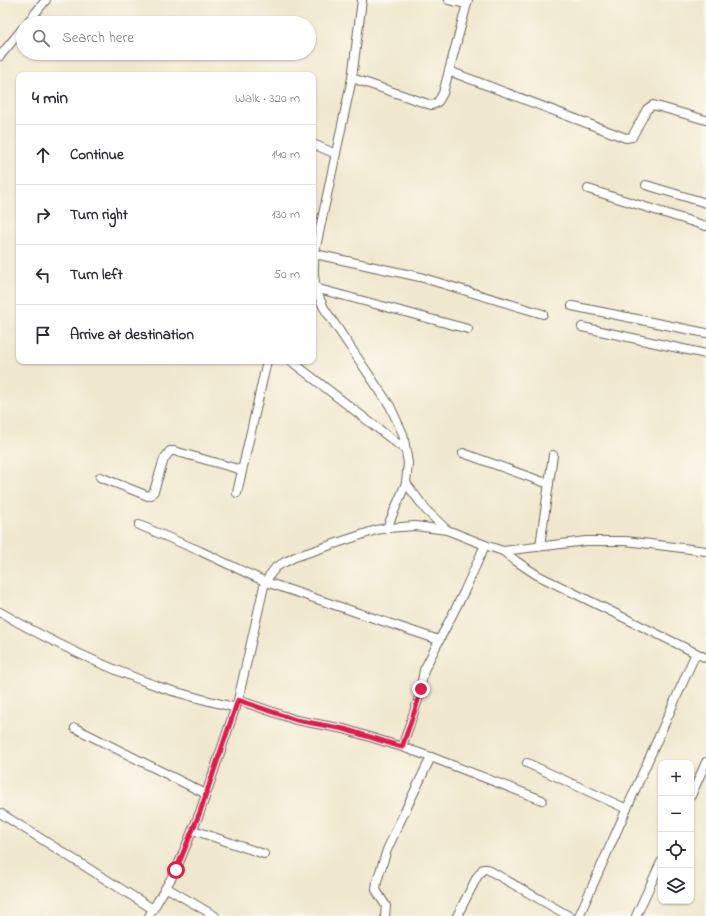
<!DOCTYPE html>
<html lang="en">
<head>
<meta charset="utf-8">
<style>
  :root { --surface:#fff; --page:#f7f7f7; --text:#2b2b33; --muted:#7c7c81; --line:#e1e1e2 }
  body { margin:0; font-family:"Indie Flower",sans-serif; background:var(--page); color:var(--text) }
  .controls { position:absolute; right:12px; bottom:12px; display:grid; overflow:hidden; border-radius:8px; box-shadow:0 1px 3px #0004 }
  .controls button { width:36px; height:36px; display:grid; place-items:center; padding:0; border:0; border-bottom:1px solid var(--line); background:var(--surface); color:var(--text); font:20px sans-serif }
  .stop { position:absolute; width:12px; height:12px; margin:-9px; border:3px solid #e11d48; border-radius:50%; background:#fff }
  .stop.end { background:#e11d48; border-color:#fff; box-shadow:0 1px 4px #0008 }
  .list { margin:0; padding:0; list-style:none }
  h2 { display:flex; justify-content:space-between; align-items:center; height:52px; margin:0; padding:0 16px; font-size:17px }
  h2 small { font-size:13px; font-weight:400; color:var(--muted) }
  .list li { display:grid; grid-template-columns:26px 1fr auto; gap:12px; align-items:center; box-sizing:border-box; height:60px; padding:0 16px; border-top:1px solid var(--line) }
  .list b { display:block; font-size:15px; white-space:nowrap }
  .list em { font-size:13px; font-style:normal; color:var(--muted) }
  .icon { flex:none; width:22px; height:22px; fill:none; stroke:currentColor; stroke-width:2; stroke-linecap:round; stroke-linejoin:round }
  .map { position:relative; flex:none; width:706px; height:916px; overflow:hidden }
  .search { position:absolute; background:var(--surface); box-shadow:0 1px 3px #0004; left:16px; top:16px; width:300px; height:44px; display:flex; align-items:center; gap:10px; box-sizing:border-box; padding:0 14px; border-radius:22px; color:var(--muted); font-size:15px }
  .panel { position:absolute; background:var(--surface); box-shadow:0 1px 3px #0004; left:16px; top:72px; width:300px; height:292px; border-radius:8px }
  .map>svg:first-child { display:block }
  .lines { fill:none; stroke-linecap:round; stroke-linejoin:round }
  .street-casing { stroke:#66635a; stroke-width:10 }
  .street { stroke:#fff; stroke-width:8 }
  .route { stroke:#e11d48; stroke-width:5 }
</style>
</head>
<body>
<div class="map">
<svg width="706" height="916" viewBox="0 0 706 916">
  <rect width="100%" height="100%" fill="#fbf7ec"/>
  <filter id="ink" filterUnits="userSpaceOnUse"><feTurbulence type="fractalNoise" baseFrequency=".025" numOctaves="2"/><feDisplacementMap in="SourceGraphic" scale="8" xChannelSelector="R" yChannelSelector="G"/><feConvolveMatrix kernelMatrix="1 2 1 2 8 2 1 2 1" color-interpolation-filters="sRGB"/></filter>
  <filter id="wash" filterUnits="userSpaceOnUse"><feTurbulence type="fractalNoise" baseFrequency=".012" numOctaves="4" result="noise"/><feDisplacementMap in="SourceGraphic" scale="16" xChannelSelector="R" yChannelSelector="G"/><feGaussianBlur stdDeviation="0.9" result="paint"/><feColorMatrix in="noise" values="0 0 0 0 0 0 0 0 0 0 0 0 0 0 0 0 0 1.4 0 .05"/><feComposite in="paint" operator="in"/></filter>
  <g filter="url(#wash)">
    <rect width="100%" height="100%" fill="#f0e8ce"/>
  </g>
  <g filter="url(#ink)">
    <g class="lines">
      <defs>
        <g id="street">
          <path d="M362 0 352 78 316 247C312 271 313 286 324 308L390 406 403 434 408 463 406 483 387 528"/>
          <path d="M449 0 467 4"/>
          <path d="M27 23 46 0"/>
          <path d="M0 56 23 28"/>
          <path d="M449 71 626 138 632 137 647 109 653 105 706 120"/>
          <path d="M352 78 431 105C438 104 440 99 443 93L468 0"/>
          <path d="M313 144 336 154"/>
          <path d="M646 185 706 203"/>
          <path d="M588 189 706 226"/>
          <path d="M315 254 420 277 543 314"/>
          <path d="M315 288 468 329"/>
          <path d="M572 306 706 333"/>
          <path d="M582 327 706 354"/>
          <path d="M291 361 407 451"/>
          <path d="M463 453 549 484"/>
          <path d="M100 477 148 496 151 495 154 491 164 459 170 451H174L242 470"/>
          <path d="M406 483 426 510 447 530"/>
          <path d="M237 493 267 361"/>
          <path d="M139 525 200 551 266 582 439 640"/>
          <path d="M540 546 553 455"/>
          <path d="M503 551 516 561 537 575 706 658"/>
          <path d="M0 612C51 642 104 667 160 687 184 695 210 701 236 708"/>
          <path d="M238 700 296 720 344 729 402 747 431 757 542 800"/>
          <path d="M75 728 206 794"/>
          <path d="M402 747 419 697 424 670 464 592 485 545"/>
          <path d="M527 763 627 809"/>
          <path d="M691 796 706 762"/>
          <path d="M0 813 153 909"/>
          <path d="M193 830 264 854"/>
          <path d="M167 888 215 916"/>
          <path d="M149 916 176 870 200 812 238 700 264 586 269 576 276 567 285 562 295 557 376 530 387 528 415 526 447 530 485 545 503 551 586 541H626L706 551"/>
          <path d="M385 916 386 906 376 890 377 881 387 850 396 830 431 757"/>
          <path d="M457 916 477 877 483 869H487L492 872 569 916"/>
          <path d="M579 916 696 653"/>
          <path d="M636 916 661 862"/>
        </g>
      </defs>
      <use href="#street" class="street-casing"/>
      <use href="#street" class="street"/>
    </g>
  </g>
  <g class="lines" filter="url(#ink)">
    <path class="route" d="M176 870 200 812 238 700 296 720 344 729 402 747 416 707 421 689"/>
  </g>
</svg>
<div class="controls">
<button>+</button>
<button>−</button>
<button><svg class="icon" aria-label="locate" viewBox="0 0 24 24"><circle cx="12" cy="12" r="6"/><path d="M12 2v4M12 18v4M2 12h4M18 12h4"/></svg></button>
<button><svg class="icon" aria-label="layers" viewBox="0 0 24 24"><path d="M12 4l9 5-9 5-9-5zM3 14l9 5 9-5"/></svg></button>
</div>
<div class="stop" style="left:176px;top:870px"></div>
<div class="stop end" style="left:421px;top:689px"></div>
<div class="search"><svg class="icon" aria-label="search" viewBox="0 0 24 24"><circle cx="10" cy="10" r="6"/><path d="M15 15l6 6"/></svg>Search here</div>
<section class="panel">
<h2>4 min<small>Walk · 320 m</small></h2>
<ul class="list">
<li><svg class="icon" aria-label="ahead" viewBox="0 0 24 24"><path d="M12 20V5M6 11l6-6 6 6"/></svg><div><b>Continue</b></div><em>140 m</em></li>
<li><svg class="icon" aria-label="right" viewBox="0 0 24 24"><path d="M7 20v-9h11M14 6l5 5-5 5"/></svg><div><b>Turn right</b></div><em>130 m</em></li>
<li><svg class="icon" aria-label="left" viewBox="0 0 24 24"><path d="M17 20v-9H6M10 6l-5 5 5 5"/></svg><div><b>Turn left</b></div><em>50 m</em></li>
<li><svg class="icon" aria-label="arrive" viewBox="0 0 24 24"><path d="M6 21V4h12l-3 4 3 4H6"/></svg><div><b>Arrive at destination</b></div></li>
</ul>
</section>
</div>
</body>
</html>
